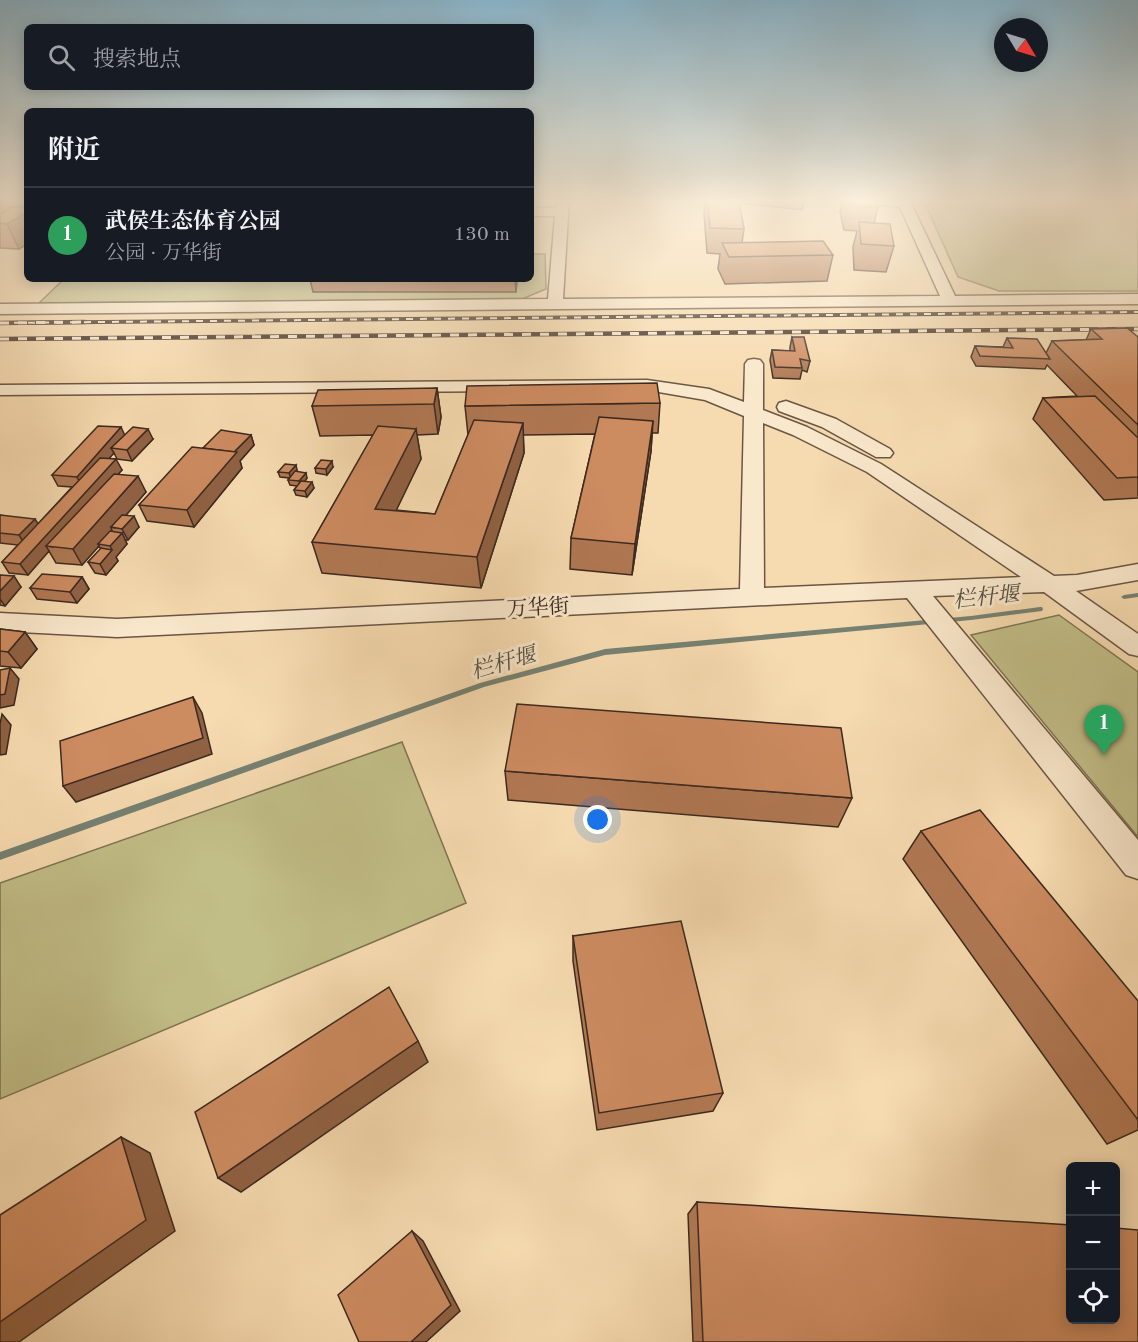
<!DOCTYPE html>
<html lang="zh">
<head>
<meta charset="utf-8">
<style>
  :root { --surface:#171b24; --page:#242831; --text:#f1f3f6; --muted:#9ea1a6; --line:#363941; --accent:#8c9099 }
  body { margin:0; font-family:"Old Standard TT","Noto Serif SC",serif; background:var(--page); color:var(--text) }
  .controls { position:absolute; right:18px; bottom:18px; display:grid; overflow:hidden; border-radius:9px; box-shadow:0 3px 15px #0003 }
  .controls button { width:54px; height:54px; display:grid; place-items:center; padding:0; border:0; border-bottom:2px solid var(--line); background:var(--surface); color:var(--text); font:30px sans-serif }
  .compass { position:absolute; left:994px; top:18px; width:54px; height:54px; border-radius:50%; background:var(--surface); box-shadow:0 3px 15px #0003; rotate:128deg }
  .you { position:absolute; left:598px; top:820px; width:21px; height:21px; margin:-15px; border:4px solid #fff; border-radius:50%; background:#1a73e8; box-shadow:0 0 0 9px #1a73e833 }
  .badge { display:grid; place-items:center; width:39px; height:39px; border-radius:50%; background:var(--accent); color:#fff; font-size:20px; font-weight:700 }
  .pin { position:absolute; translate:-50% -50px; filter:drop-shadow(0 2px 3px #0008) }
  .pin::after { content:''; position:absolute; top:32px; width:21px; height:18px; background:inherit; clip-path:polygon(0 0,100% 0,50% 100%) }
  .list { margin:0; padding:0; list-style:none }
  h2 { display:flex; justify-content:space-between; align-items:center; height:78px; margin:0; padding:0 24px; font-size:26px }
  h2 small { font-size:20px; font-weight:400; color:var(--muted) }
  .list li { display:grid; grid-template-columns:39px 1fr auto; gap:18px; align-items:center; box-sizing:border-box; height:96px; padding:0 24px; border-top:2px solid var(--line) }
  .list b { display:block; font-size:22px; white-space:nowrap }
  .list p { margin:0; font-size:20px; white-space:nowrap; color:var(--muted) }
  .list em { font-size:20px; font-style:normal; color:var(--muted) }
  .icon { flex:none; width:33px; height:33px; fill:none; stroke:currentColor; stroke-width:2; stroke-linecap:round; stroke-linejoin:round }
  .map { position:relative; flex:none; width:1138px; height:1342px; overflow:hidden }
  .search { position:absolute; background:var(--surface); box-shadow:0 3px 15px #0003; left:24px; top:24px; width:510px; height:66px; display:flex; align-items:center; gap:15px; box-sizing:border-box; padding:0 21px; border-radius:9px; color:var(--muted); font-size:22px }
  .panel { position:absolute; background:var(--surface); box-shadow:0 3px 15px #0003; left:24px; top:108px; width:510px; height:174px; border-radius:9px }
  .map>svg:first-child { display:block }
  .green { fill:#c2be87; stroke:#7e7454; stroke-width:1.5 }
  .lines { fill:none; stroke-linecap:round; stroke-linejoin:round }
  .stream { fill:#768172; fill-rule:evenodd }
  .minor-casing { stroke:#6a5644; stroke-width:3 }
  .minor { fill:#fae8cc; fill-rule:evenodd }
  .rail-far1-casing { stroke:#3b2920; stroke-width:4 }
  .rail-casing { stroke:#3b2920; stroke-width:4.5 }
  .rail-far1 { stroke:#fae8cc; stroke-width:2; stroke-dasharray:7; stroke-linecap:butt }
  .rail { stroke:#fae8cc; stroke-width:3; stroke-dasharray:9; stroke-linecap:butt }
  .wall { fill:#b07853; stroke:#3b2920; stroke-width:1.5 }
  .shaded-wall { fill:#906143; stroke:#3b2920; stroke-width:1.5 }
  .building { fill:#cd8b60; stroke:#3b2920; stroke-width:1.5 }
  .labels { text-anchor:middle; stroke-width:6; stroke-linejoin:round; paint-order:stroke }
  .street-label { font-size:21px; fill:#3b2920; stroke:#fae8cc }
  .water-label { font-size:22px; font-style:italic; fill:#544e42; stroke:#fae8cc }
</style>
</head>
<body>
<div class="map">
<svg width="1138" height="1342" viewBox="0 0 1138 1342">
  <rect width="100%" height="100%" fill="#f7dbb0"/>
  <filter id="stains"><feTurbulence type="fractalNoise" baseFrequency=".00333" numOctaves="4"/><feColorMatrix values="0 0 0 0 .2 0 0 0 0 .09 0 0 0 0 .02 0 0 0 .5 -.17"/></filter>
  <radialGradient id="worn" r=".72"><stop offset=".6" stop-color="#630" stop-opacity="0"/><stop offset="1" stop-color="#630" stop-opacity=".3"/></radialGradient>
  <g class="green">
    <path d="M923 199H1138V291H999L958 277Z"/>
    <path d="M531 254H545L546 289 522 299 39 303 64 279H531Z"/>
    <path d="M1059 615 1138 672V837L971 635Z"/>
    <path d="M402 742 466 903 0 1099V883Z"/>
  </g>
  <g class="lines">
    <g class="stream">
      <path d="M1138 593V597L1124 599 1121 597 1124 595Z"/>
      <path d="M1040 607H1042L1043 609 1042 611 971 620 605 655 484 687 0 860V852L480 683 605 649 971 616Z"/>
    </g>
    <defs>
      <g id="minor">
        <path d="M557 199H569L563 299 940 296 900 207 864 203 858 199H909L955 296 1138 294V304L0 314V304L548 299 555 216H531V208H556Z"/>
        <path d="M754 359 760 360 763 364V410L807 427 881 464 1054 576 1077 575 1138 564V580L1076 591 1138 634V656L1129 654 1044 592 933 596 1138 840V879L1126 875 907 598 117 637 0 631V613L117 619 740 589 744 416 705 400 647 390 0 395V385L647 380 709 389 744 402 745 364 748 360ZM763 423 793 435 867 472 1021 577 764 588Z"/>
        <path d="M786 401 836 419 890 449 893 453 890 457H876L822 427 779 411 777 407 779 403Z"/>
      </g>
    </defs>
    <use href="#minor" class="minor-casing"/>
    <use href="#minor" class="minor"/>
    <defs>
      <path id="rail-far1" d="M0 323 1138 312"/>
      <g id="rail">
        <path d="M0 323 85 322"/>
        <path d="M0 339 1138 329"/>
      </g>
    </defs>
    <use href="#rail-far1" class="rail-far1-casing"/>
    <use href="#rail" class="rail-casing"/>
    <use href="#rail-far1" class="rail-far1"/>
    <use href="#rail" class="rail"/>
  </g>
  <g class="wall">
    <path d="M0 199H27V244L19 249 0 248Z"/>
    <path d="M705 199H806L802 210 739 203 744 229 742 243 833 255 827 281 725 284 718 269 720 254 707 253 704 214Z"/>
    <path d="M843 199H875L878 207 874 223 894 246 886 272 854 270 853 247 857 231 844 230 840 212Z"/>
    <path d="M299 279H517L516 292H313L310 279Z"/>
    <path d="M1091 329 1138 337V498L1104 500 1033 419 1043 398 1077 396 1047 365 1045 369 976 366 971 357 975 346 1003 347 1007 338 1046 353 1052 341 1086 340Z"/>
    <path d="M792 337 810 361 807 372 802 370 800 379 773 378 770 360 772 350 790 351V347Z"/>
    <path d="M437 388 441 417 438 434 417 435 421 459 396 510 435 514 468 435 465 406 660 403 658 433H652L651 451 632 575 570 569 571 538 595 434 523 435 524 453 481 588 322 573 312 542 373 435 320 436 312 406Z"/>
    <path d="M125 435 153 439 132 461 117 459 114 453 109 458 122 470 118 474 146 492 126 515 139 527 128 540H125L127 544 116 557 118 561 106 575 95 573 88 562 101 549 99 546 82 565 56 563 49 551 28 575 9 573 2 562 18 545 0 543V515L38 524 72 487 58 486 52 475Z"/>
    <path d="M251 435 254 445 240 461 242 468 194 527 147 521 139 505 203 448Z"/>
    <path d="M333 467 327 475 316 473 315 468Z"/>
    <path d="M297 470V472L307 478 305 481 314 488 307 497 296 495 294 490 297 486 290 485 288 480 289 478 280 477 278 472Z"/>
    <path d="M0 575 21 587 5 606 0 605Z"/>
    <path d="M82 577 89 589 77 603 37 599 30 588Z"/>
    <path d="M0 629 25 632 37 649 21 668 0 666Z"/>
    <path d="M505 771 852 798 838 827 508 800Z"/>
    <path d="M921 831 1138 1001V1130L1107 1144 903 859Z"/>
    <path d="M573 936 723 1093 713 1111 597 1130 573 961Z"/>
    <path d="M697 1202 1138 1342H693L688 1214Z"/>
  </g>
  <g class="shaded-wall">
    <path d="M17 199H27V244L19 249 7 224 0 223V203L9 222 24 214Z"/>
    <path d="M804 199H806L802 210Z"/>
    <path d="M515 279H517L516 292Z"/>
    <path d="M437 388 441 417 438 434 434 404Z"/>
    <path d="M653 421 651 451 632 575 635 544Z"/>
    <path d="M523 423 524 453 481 588 477 557Z"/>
    <path d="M121 427 126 438 111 448 114 453 83 488 77 477Z"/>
    <path d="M148 429 153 439 132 461 127 450Z"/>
    <path d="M416 429 421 459 382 540 375 509Z"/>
    <path d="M251 435 254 445 240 461 242 468 194 527 187 510 233 453Z"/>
    <path d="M116 459 122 470 53 547 46 546 49 551 28 575 20 564Z"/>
    <path d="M332 461 333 467 327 475 326 469Z"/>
    <path d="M296 465 297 470 291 479 289 473Z"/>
    <path d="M306 473 307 478 301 487 299 481Z"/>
    <path d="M138 476 146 492 115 528 111 527 112 531 100 544H98L99 546 82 565 73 549Z"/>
    <path d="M312 482 314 488 307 497 305 491Z"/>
    <path d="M134 516 139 527 128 540 122 529Z"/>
    <path d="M35 519 42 530 26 546 19 535Z"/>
    <path d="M122 533 127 544 116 557 118 561 106 575 100 564 112 550 110 546Z"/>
    <path d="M14 576 21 587 5 606 0 599V591Z"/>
    <path d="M82 577 89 589 77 603 70 592Z"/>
    <path d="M25 632 37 649 21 668 8 652Z"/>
    <path d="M10 668 19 679 14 705 0 708V695Z"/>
    <path d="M193 697 202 713 212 754 76 802 63 786Z"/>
    <path d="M2 714 11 725 6 754 0 755V724Z"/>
    <path d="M418 1041 428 1062 241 1192 218 1178Z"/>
    <path d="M121 1137 150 1153 175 1231 19 1342H0V1322Z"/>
    <path d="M412 1231 423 1241 460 1311 426 1342H411Z"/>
  </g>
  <g class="building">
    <path d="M707 199H738L744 229 710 228Z"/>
    <path d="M848 199H875L878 207 850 206Z"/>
    <path d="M12 207 27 208V212L7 224 0 223V214Z"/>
    <path d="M859 222 890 224 894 246 861 244Z"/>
    <path d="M823 241 833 255 729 257 722 243Z"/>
    <path d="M1127 328 1138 337V425L1052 341 1102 339 1091 329Z"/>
    <path d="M792 337H804L810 361 800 359 802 368 775 367 772 350 795 351Z"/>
    <path d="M1007 338 1037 339 1050 359 980 356 975 346 1013 348Z"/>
    <path d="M657 383 660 403 465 406 467 386Z"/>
    <path d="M437 388 434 404 312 406 318 390Z"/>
    <path d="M1095 396 1138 438V477L1117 478 1043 398Z"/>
    <path d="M599 417 653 421 635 544 571 538Z"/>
    <path d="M474 420 523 423 477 557 312 542 378 426 416 429 375 509 435 514Z"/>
    <path d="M98 426 121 427 77 477 52 475Z"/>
    <path d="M133 427 148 429 127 450 111 448Z"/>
    <path d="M221 430 251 435 234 452 203 448Z"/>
    <path d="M192 447 237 452 187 510 139 505Z"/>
    <path d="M100 458 116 459 20 564 2 562Z"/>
    <path d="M321 460 332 461 326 469 315 468Z"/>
    <path d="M285 464 296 465 289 473 278 472Z"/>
    <path d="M295 471 306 473 299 481 288 480Z"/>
    <path d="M114 474 138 476 73 549 46 546Z"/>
    <path d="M301 481 312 482 305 491 294 490Z"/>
    <path d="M0 515 35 519 19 535 0 533Z"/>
    <path d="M122 515 134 516 122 529 111 527Z"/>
    <path d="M110 531 122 533 110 546 98 544Z"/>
    <path d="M101 548 112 550 100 564 88 562Z"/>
    <path d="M42 574 82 577 70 592 30 588Z"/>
    <path d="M0 575 14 576 0 591Z"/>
    <path d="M0 629 25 632 8 652 0 651Z"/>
    <path d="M10 668 5 694 0 695V670Z"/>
    <path d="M193 697 203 738 63 786 60 741Z"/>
    <path d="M517 704 841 728 852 798 505 771Z"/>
    <path d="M980 810 1138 1001V1120L921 831Z"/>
    <path d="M681 921 723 1093 599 1113 573 936Z"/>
    <path d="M389 987 418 1041 218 1178 195 1112Z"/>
    <path d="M121 1137 146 1220 0 1322V1215Z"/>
    <path d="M697 1202 1071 1225V1320H1116V1228L1138 1230V1342H703Z"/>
    <path d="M412 1231 451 1305 411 1342H359L338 1295Z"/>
  </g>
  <linearGradient id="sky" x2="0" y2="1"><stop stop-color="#8ab7ce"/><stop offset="0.52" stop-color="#fbefdb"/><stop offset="1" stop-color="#fbefdb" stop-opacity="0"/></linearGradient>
  <rect width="1138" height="386" fill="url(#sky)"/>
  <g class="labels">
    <g class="street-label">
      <text transform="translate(538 607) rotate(-3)" y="7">万华街</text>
    </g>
    <g class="water-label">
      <text transform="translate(986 596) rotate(-6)" y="8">栏杆堰</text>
      <text transform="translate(503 662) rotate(-16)" y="8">栏杆堰</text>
    </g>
  </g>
  <rect width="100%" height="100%" filter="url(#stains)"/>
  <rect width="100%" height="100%" fill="url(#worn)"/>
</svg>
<div class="controls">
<button>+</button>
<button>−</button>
<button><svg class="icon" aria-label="locate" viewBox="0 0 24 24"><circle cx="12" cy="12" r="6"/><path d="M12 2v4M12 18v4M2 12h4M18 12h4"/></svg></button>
</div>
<svg class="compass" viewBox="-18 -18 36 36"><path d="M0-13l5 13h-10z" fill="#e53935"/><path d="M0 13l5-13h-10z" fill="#9ea1a6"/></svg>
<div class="you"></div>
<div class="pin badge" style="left:1104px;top:755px;background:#2e9e5b">1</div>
<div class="search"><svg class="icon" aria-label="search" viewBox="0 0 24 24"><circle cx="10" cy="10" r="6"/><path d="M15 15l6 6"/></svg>搜索地点</div>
<section class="panel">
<h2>附近<small></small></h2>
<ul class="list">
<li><span class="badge" style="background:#2e9e5b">1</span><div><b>武侯生态体育公园</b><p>公园 · 万华街</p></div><em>130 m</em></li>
</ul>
</section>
</div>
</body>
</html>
